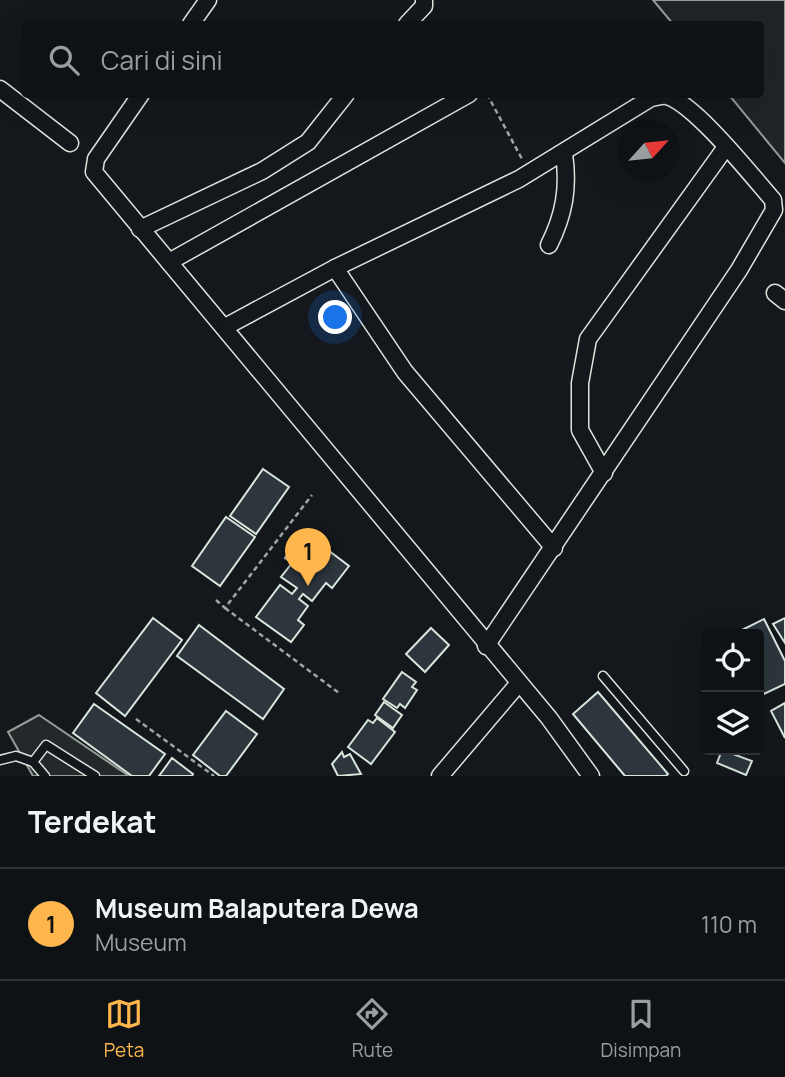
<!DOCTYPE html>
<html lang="id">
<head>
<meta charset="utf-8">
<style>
  :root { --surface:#0f1215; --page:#181b1e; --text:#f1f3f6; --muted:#9b9ea0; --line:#2f3234; --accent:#ffb74d }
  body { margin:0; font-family:Manrope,sans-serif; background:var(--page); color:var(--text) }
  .controls { position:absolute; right:21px; bottom:21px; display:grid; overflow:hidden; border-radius:7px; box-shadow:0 7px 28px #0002 }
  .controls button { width:63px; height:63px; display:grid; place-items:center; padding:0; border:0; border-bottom:2px solid var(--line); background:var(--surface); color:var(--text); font:35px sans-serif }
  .compass { position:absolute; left:617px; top:119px; width:63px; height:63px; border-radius:50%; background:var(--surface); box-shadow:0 7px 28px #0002; rotate:63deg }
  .you { position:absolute; left:336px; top:318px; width:24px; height:24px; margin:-18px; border:5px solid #fff; border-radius:50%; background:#1a73e8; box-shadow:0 0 0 10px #1a73e833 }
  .badge { display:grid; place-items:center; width:46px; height:46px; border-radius:50%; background:var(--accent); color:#111; font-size:23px; font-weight:700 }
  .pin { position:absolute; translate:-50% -58px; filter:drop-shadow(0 2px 4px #0008) }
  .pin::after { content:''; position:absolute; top:37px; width:24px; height:21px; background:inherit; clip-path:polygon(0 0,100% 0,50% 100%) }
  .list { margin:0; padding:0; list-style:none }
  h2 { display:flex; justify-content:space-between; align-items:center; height:91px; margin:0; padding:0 28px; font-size:30px }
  h2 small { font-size:23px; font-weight:400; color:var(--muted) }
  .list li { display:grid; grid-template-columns:46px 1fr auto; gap:21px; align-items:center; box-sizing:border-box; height:112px; padding:0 28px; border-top:2px solid var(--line) }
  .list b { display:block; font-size:26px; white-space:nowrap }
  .list p { margin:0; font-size:23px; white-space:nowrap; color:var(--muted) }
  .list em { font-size:23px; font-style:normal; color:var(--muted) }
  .icon { flex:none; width:38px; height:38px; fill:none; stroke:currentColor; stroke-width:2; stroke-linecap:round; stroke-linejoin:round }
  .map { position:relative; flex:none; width:785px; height:776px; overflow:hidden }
  .search { position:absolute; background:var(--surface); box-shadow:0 7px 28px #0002; left:21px; right:21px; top:21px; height:77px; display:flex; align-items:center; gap:18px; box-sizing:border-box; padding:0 24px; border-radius:7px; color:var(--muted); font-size:26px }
  .sheet { height:203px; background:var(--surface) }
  nav { display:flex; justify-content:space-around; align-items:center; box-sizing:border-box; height:98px; border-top:2px solid var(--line); background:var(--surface); font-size:19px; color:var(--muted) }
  nav a { display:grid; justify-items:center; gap:4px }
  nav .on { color:var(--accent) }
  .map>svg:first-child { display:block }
  .green { fill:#202428; stroke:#939e99; stroke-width:2 }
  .parking { fill:#24282b; stroke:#939e99; stroke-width:2 }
  .building { fill:#2c363c; stroke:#d8e6dc; stroke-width:2 }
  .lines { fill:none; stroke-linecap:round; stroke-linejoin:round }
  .service-casing { stroke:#d8e6dc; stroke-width:11 }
  .minor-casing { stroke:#d8e6dc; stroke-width:19 }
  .path { stroke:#9da8a2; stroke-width:2.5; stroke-dasharray:5 3.5; stroke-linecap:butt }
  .service { stroke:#14181c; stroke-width:8 }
  .minor { stroke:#14181c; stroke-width:16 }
</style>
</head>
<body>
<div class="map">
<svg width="785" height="776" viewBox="0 0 785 776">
  <rect width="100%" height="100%" fill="#14181c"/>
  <path class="green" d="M653 0H785V163L729 95 760 94V24H673Z"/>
  <path class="parking" d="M39 715 129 776H33L8 732Z"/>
  <g class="building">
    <path d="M263 469 289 487 256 534 230 516Z"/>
    <path d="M226 517 255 537 220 586 192 566Z"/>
    <path d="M304 532 349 566 332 588 326 583 312 601 303 594 299 599 308 606 298 620 304 625 291 642 256 617 280 585 292 594 297 588 281 577 292 563 285 558Z"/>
    <path d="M153 618 182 640 125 716 96 693Z"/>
    <path d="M785 618V643L773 624Z"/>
    <path d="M764 619 785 661V684L764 694 759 683V634H734Z"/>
    <path d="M199 625 284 689 263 719 177 656Z"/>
    <path d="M431 628 449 645 425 672 406 654Z"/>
    <path d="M402 672 416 682 412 687 417 690 405 708 400 704 397 708 383 699Z"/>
    <path d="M598 692 668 774 666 776H625L573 714Z"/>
    <path d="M384 702 402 715 393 728 375 715Z"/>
    <path d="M785 703V738L771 711Z"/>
    <path d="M94 704 165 754 149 776H132L73 733Z"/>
    <path d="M226 711 257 734 226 776H220L193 755Z"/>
    <path d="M377 718 395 732 371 764 348 747 368 720 373 723Z"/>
    <path d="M722 750 752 761 746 775 717 763Z"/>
    <path d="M342 752 344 757 350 754 361 774 338 776 332 764Z"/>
    <path d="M172 758 193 774 192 776H159Z"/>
  </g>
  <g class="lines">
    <defs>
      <g id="service">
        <path d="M603 676 684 771"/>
        <path d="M0 760 16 756 33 762"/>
        <path d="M45 776 33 762 46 745 95 776"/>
      </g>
      <g id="minor">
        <path d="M191 24 208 0"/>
        <path d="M407 24 424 6V0"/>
        <path d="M0 89 70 143"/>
        <path d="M141 94 96 159 94 172 549 718 591 776"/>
        <path d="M140 229 262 171 308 142 346 94"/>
        <path d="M549 245C564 215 569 188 564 154"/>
        <path d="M169 262 469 94"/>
        <path d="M335 268 405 372 554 548"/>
        <path d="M775 293 785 301"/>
        <path d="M225 327 335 268 519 179 651 98C657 97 662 95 667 96 695 104 752 176 773 200L774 210 739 270 486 646"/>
        <path d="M604 473 580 430V383L588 339 726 147"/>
        <path d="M440 776 519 683"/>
      </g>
    </defs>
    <use href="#service" class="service-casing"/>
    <use href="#minor" class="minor-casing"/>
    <g class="path">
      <path d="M487 94 522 159"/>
      <path d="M216 600 225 608 312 495"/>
      <path d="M225 608 339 693"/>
      <path d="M136 719 214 776"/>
    </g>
    <use href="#service" class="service"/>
    <use href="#minor" class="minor"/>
  </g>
</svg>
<div class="controls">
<button><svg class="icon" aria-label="locate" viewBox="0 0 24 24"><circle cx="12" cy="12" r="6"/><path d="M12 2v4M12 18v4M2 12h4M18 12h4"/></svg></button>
<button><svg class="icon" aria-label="layers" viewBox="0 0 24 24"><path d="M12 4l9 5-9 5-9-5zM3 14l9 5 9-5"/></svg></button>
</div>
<svg class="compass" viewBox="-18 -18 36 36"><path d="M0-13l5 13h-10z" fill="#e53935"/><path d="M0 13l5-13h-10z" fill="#9b9ea0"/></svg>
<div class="you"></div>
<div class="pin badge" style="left:308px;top:586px">1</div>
<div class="search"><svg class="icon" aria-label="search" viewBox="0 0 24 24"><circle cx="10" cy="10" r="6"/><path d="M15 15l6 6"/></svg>Cari di sini</div>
</div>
<section class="sheet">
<h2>Terdekat<small></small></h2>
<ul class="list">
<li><span class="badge">1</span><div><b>Museum Balaputera Dewa</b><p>Museum</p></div><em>110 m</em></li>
</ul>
</section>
<nav>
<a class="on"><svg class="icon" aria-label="map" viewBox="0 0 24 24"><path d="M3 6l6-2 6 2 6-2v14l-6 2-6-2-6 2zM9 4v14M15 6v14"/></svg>Peta</a>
<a><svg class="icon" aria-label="directions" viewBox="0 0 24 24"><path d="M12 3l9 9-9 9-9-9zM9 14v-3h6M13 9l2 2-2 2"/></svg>Rute</a>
<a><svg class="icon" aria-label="saved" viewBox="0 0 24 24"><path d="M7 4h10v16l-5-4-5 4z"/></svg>Disimpan</a>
</nav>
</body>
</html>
